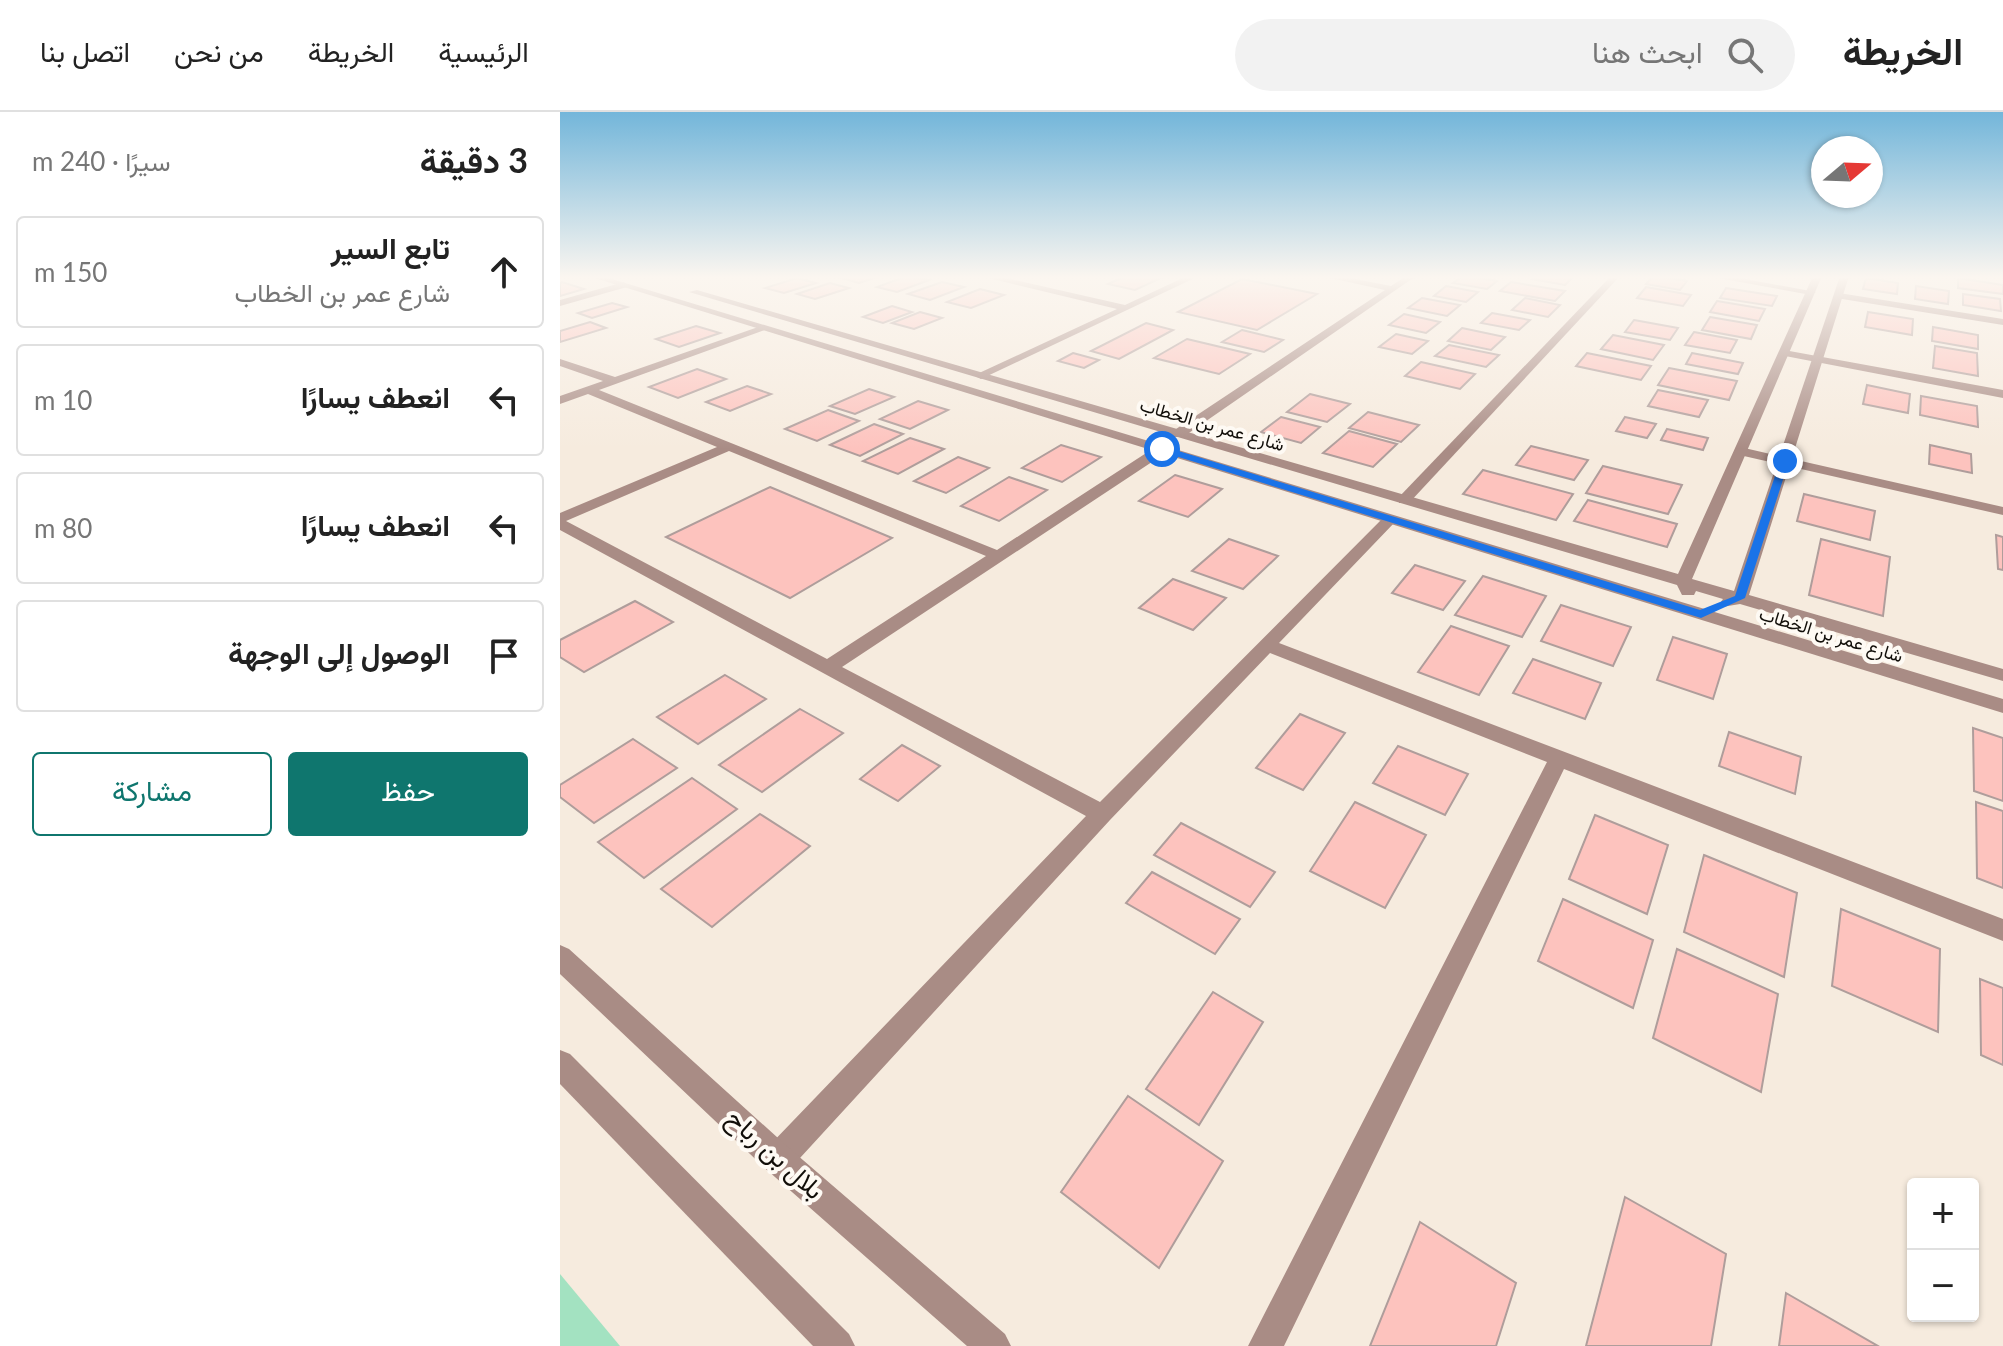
<!DOCTYPE html>
<html lang="ar">
<head>
<meta charset="utf-8">
<style>
  :root { --surface:#fff; --page:#f2f2f2; --text:#222; --muted:#767676; --line:#e0e0e0; --accent:#0f766e }
  body { margin:0; font-family:Lato,Vazirmatn,sans-serif; background:var(--page); color:var(--text); direction:rtl }
  .controls { position:absolute; right:24px; bottom:24px; display:grid; overflow:hidden; border-radius:8px; box-shadow:0 2px 6px #0004 }
  .controls button { width:72px; height:72px; display:grid; place-items:center; padding:0; border:0; border-bottom:2px solid var(--line); background:var(--surface); color:var(--text); font:40px sans-serif }
  .compass { position:absolute; left:1251px; top:24px; width:72px; height:72px; border-radius:50%; background:var(--surface); box-shadow:0 2px 6px #0004; rotate:71deg }
  .stop { position:absolute; width:24px; height:24px; margin:-18px; border:6px solid #1a73e8; border-radius:50%; background:#fff }
  .stop.end { background:#1a73e8; border-color:#fff; box-shadow:0 2px 8px #0008 }
  .list { margin:0; padding:0; list-style:none }
  h2 { display:flex; justify-content:space-between; align-items:center; height:104px; margin:0; padding:0 32px; font-size:34px }
  h2 small { font-size:26px; font-weight:400; color:var(--muted) }
  .list li { display:grid; grid-template-columns:52px 1fr auto; gap:24px; align-items:center; box-sizing:border-box; height:112px; margin:0 16px 16px; padding:0 16px; border:2px solid var(--line); border-radius:8px }
  .list b { display:block; font-size:30px; white-space:nowrap }
  .list p { margin:0; font-size:26px; white-space:nowrap; color:var(--muted) }
  .list em { font-size:26px; font-style:normal; color:var(--muted) }
  .actions { display:flex; gap:16px; padding:24px 32px }
  .actions a { flex:1; padding:18px 0; border:2px solid var(--accent); border-radius:8px; text-align:center; font-size:28px; color:var(--accent) }
  .actions .main { background:var(--accent); color:#fff }
  .icon { flex:none; width:44px; height:44px; fill:none; stroke:currentColor; stroke-width:2; stroke-linecap:round; stroke-linejoin:round }
  .map { position:relative; flex:none; width:1443px; height:1234px; overflow:hidden; direction:ltr }
  header { display:flex; align-items:center; gap:48px; box-sizing:border-box; height:112px; padding:0 40px; background:var(--surface); border-bottom:2px solid var(--line) }
  header strong { font-size:38px }
  nav { display:flex; gap:44px; margin-inline-start:auto; font-size:28px }
  .search { width:560px; height:72px; background:var(--page); display:flex; align-items:center; gap:20px; box-sizing:border-box; padding:0 28px; border-radius:44px; color:var(--muted); font-size:30px }
  main { display:flex }
  aside { flex:1; background:var(--surface) }
  .map>svg:first-child { display:block }
  .green { fill:#a3e2c1 }
  .building { fill:#fdc3be; stroke:#af9d9b; stroke-width:2 }
  .lines { fill:none; stroke-linecap:round; stroke-linejoin:round }
  .minor { fill:#a98c85; fill-rule:evenodd }
  .tertiary { fill:#a98c85; fill-rule:evenodd }
  .route { fill:#1a73e8 }
  .labels { text-anchor:middle; stroke-width:8; stroke-linejoin:round; paint-order:stroke }
  .far-street-label { font-size:18px; fill:#110e09; stroke:#fefaf4 }
  .near-street-label { font-size:26px; fill:#110e09; stroke:#fefaf4 }
</style>
</head>
<body>
<header>
<strong>الخريطة</strong>
<div class="search"><svg class="icon" aria-label="search" viewBox="0 0 24 24"><circle cx="10" cy="10" r="6"/><path d="M15 15l6 6"/></svg>ابحث هنا</div>
<nav><a>الرئيسية</a><a>الخريطة</a><a>من نحن</a><a>اتصل بنا</a></nav>
</header>
<main>
<div class="map">
<svg width="1443" height="1234" viewBox="0 0 1443 1234">
  <rect width="100%" height="100%" fill="#f6ebde"/>
  <path class="green" d="M0 1162 60 1234H0Z"/>
  <g class="building">
    <path d="M287 164H320L299 171 281 166Z"/>
    <path d="M347 164 369 168 337 180 317 175Z"/>
    <path d="M566 164H591L601 166 575 178 548 172Z"/>
    <path d="M903 164H908L937 169 927 177 893 171Z"/>
    <path d="M975 164H1014L1005 173 972 167Z"/>
    <path d="M1093 164H1098L1127 169 1120 178 1086 172Z"/>
    <path d="M237 166 256 171 224 181 205 176Z"/>
    <path d="M1306 166 1338 171 1337 182 1303 177Z"/>
    <path d="M1398 166 1443 173V182L1398 176Z"/>
    <path d="M682 167 757 182 697 218 618 200Z"/>
    <path d="M382 170 404 175 370 188 348 182Z"/>
    <path d="M951 170 1005 179 995 189 940 179Z"/>
    <path d="M0 171 2 170 24 177 0 184Z"/>
    <path d="M270 171 289 176 255 187 237 182Z"/>
    <path d="M886 174 918 180 906 190 874 184Z"/>
    <path d="M1356 174 1389 179 1388 192 1355 187Z"/>
    <path d="M1086 175 1131 183 1123 194 1077 186Z"/>
    <path d="M1166 176 1217 184 1212 194 1160 186Z"/>
    <path d="M420 177 444 183 411 196 387 190Z"/>
    <path d="M1403 182 1440 187 1441 199 1403 193Z"/>
    <path d="M862 186 900 193 887 204 848 196Z"/>
    <path d="M965 186 1000 193 988 205 952 198Z"/>
    <path d="M1157 189 1205 197 1199 209 1150 200Z"/>
    <path d="M52 191 67 195 32 206 18 201Z"/>
    <path d="M332 194 352 200 323 211 303 205Z"/>
    <path d="M360 200 382 206 354 217 332 211Z"/>
    <path d="M1308 200 1353 207 1352 223 1305 215Z"/>
    <path d="M932 201 970 208 959 218 921 211Z"/>
    <path d="M844 202 880 210 866 221 829 213Z"/>
    <path d="M1150 205 1197 213 1191 227 1142 218Z"/>
    <path d="M1074 208 1118 216 1110 228 1065 220Z"/>
    <path d="M30 210 46 216 0 230V219Z"/>
    <path d="M586 211 613 218 559 247 531 239Z"/>
    <path d="M136 214 160 221 119 235 96 227Z"/>
    <path d="M1373 215 1418 223V237L1372 229Z"/>
    <path d="M902 216 945 225 931 238 888 229Z"/>
    <path d="M682 218 723 228 704 240 662 230Z"/>
    <path d="M1134 220 1177 228 1170 241 1125 233Z"/>
    <path d="M836 222 868 229 852 242 819 235Z"/>
    <path d="M1053 223 1104 233 1093 248 1041 237Z"/>
    <path d="M627 227 690 242 659 262 594 246Z"/>
    <path d="M889 233 939 243 926 255 875 244Z"/>
    <path d="M1375 234 1417 241 1418 264 1373 256Z"/>
    <path d="M513 241 539 248 524 256 498 249Z"/>
    <path d="M1027 241 1091 254 1081 268 1016 254Z"/>
    <path d="M1132 241 1183 251 1178 262 1126 252Z"/>
    <path d="M861 250 915 262 900 277 845 264Z"/>
    <path d="M1109 256 1177 269 1169 288 1098 273Z"/>
    <path d="M137 257 166 267 118 286 89 275Z"/>
    <path d="M1307 273 1350 282 1348 301 1303 292Z"/>
    <path d="M187 274 211 282 170 299 146 290Z"/>
    <path d="M309 277 334 285 295 302 270 294Z"/>
    <path d="M1098 278 1148 288 1139 305 1088 294Z"/>
    <path d="M750 282 790 292 767 310 727 300Z"/>
    <path d="M1361 284 1417 294 1418 315 1360 303Z"/>
    <path d="M358 289 388 298 350 317 320 307Z"/>
    <path d="M268 298 299 309 257 329 225 317Z"/>
    <path d="M808 300 859 313 841 330 789 316Z"/>
    <path d="M721 305 760 315 741 331 701 320Z"/>
    <path d="M1065 305 1096 312 1087 326 1056 319Z"/>
    <path d="M314 312 343 322 300 344 270 333Z"/>
    <path d="M1107 317 1148 326 1143 338 1101 328Z"/>
    <path d="M789 319 837 332 813 355 763 341Z"/>
    <path d="M350 326 384 337 338 362 303 349Z"/>
    <path d="M501 333 541 345 502 370 462 356Z"/>
    <path d="M1370 333 1411 342 1412 361 1369 352Z"/>
    <path d="M971 334 1028 348 1014 368 956 353Z"/>
    <path d="M398 345 429 356 386 381 354 369Z"/>
    <path d="M1043 354 1122 373 1108 402 1026 381Z"/>
    <path d="M923 358 1013 382 996 408 903 382Z"/>
    <path d="M615 363 662 377 628 405 579 389Z"/>
    <path d="M449 365 487 378 439 409 401 394Z"/>
    <path d="M210 375 332 426 230 486 106 425Z"/>
    <path d="M1244 382 1315 399 1310 428 1237 409Z"/>
    <path d="M1028 388 1117 412 1107 435 1014 409Z"/>
    <path d="M1436 423 1443 425V458L1438 457Z"/>
    <path d="M669 427 718 444 683 477 632 459Z"/>
    <path d="M1261 427 1330 445 1323 504 1249 483Z"/>
    <path d="M855 453 905 469 883 498 832 481Z"/>
    <path d="M923 464 986 484 962 525 895 503Z"/>
    <path d="M613 467 666 486 633 518 579 496Z"/>
    <path d="M75 489 113 510 24 560 0 545V528Z"/>
    <path d="M1001 493 1071 515 1053 554 981 529Z"/>
    <path d="M891 514 949 534 919 583 858 560Z"/>
    <path d="M1113 525 1167 542 1153 587 1097 568Z"/>
    <path d="M973 547 1041 571 1025 607 953 581Z"/>
    <path d="M165 563 206 587 138 632 97 605Z"/>
    <path d="M240 597 283 621 202 680 159 653Z"/>
    <path d="M740 602 785 621 743 678 696 656Z"/>
    <path d="M1413 616 1443 626V689L1414 679Z"/>
    <path d="M1169 620 1241 645 1235 682 1159 654Z"/>
    <path d="M73 627 117 656 34 711 0 685V673Z"/>
    <path d="M342 633 380 654 338 689 300 667Z"/>
    <path d="M838 634 908 662 885 703 813 671Z"/>
    <path d="M132 666 177 697 84 766 38 730Z"/>
    <path d="M795 690 866 723 825 796 750 759Z"/>
    <path d="M1416 690 1443 699V776L1417 766Z"/>
    <path d="M200 702 250 734 152 815 101 777Z"/>
    <path d="M1035 703 1108 733 1087 802 1009 767Z"/>
    <path d="M621 711 715 760 690 795 594 743Z"/>
    <path d="M1144 743 1237 781 1224 865 1124 820Z"/>
    <path d="M592 760 680 807 655 842 566 791Z"/>
    <path d="M1003 787 1093 828 1073 896 978 849Z"/>
    <path d="M1281 797 1380 837 1378 920 1272 874Z"/>
    <path d="M1117 837 1218 882 1201 980 1093 926Z"/>
    <path d="M1420 867 1443 876V953L1421 943Z"/>
    <path d="M653 880 703 910 639 1013 586 977Z"/>
    <path d="M568 984 663 1049 599 1156 501 1080Z"/>
    <path d="M1065 1085 1166 1142 1151 1234H1026Z"/>
    <path d="M860 1110 956 1171 936 1234H810Z"/>
    <path d="M1226 1181 1318 1234H1219Z"/>
  </g>
  <g class="lines">
    <g class="minor">
      <path d="M420 164H437L565 193 627 164H639L421 267 415 264 417 262 557 197Z"/>
      <path d="M761 164H780L831 174 846 164H856L623 325H613V319L825 178Z"/>
      <path d="M1051 164H1060L849 391H839V385Z"/>
      <path d="M1147 164H1169L1256 180 1251 183Z"/>
      <path d="M64 170 67 175 0 194V188Z"/>
      <path d="M1279 181 1443 207V213L1276 186Z"/>
      <path d="M201 214 210 216 39 278 437 438 597 334H607V340L282 555 540 690 825 404 830 403 837 407 835 410 719 531 1443 807V829L1004 657 724 1234H688L987 650 710 541 550 708 229 1058 218 1062 207 1058 203 1047 207 1036 526 704 0 418V401L157 335 28 282 0 292V284L43 269 0 254V247L55 265ZM169 339 426 444 267 547 6 409Z"/>
      <path d="M1224 238 1443 278V286L1220 243 1219 241Z"/>
      <path d="M1180 335 1443 395V403L1175 342V336Z"/>
    </g>
    <g class="tertiary">
      <path d="M28 164H42L1443 587V601Z"/>
      <path d="M1253 164H1262L1132 467 1174 479 1280 164H1289L1189 483 1443 557V569L1180 492 1162 495 1160 491 1163 487 1136 479 1134 483H1122L1117 473 129 180 137 178 1118 462Z"/>
      <path d="M0 833 9 837 229 1036 445 1222 451 1234H407L207 1058 0 862Z"/>
      <path d="M0 938 10 942 289 1222 295 1234H253L0 972Z"/>
    </g>
  </g>
  <linearGradient id="sky" x2="0" y2="1"><stop stop-color="#73b6da"/><stop offset="0.49" stop-color="#fbf6f0"/><stop offset="1" stop-color="#fbf6f0" stop-opacity="0"/></linearGradient>
  <rect width="1443" height="337" fill="url(#sky)"/>
  <path class="route" d="M602 334 1140 498 1175 484 1220 349 1225 346 1229 349 1185 486 1141 506 599 339Z"/>
  <g class="labels">
    <g class="far-street-label">
      <text transform="translate(652 313) rotate(16)" y="6">شارع عمر بن الخطاب</text>
      <text transform="translate(1271 523) rotate(17)" y="6">شارع عمر بن الخطاب</text>
    </g>
    <g class="near-street-label">
      <text transform="translate(215 1042) rotate(42)" y="9">بلال بن رباح</text>
    </g>
  </g>
</svg>
<div class="controls">
<button>+</button>
<button>−</button>
</div>
<svg class="compass" viewBox="-18 -18 36 36"><path d="M0-13l5 13h-10z" fill="#e53935"/><path d="M0 13l5-13h-10z" fill="#767676"/></svg>
<div class="stop" style="left:602px;top:337px"></div>
<div class="stop end" style="left:1225px;top:349px"></div>
</div>
<aside>
<h2>3 دقيقة<small>سيرًا · 240 m</small></h2>
<ul class="list">
<li><svg class="icon" aria-label="ahead" viewBox="0 0 24 24"><path d="M12 20V5M6 11l6-6 6 6"/></svg><div><b>تابع السير</b><p>شارع عمر بن الخطاب</p></div><em>150 m</em></li>
<li><svg class="icon" aria-label="left" viewBox="0 0 24 24"><path d="M17 20v-9H6M10 6l-5 5 5 5"/></svg><div><b>انعطف يسارًا</b></div><em>10 m</em></li>
<li><svg class="icon" aria-label="left" viewBox="0 0 24 24"><path d="M17 20v-9H6M10 6l-5 5 5 5"/></svg><div><b>انعطف يسارًا</b></div><em>80 m</em></li>
<li><svg class="icon" aria-label="arrive" viewBox="0 0 24 24"><path d="M6 21V4h12l-3 4 3 4H6"/></svg><div><b>الوصول إلى الوجهة</b></div></li>
</ul>
<div class="actions"><a class="main">حفظ</a><a>مشاركة</a></div>
</aside>
</main>
</body>
</html>
